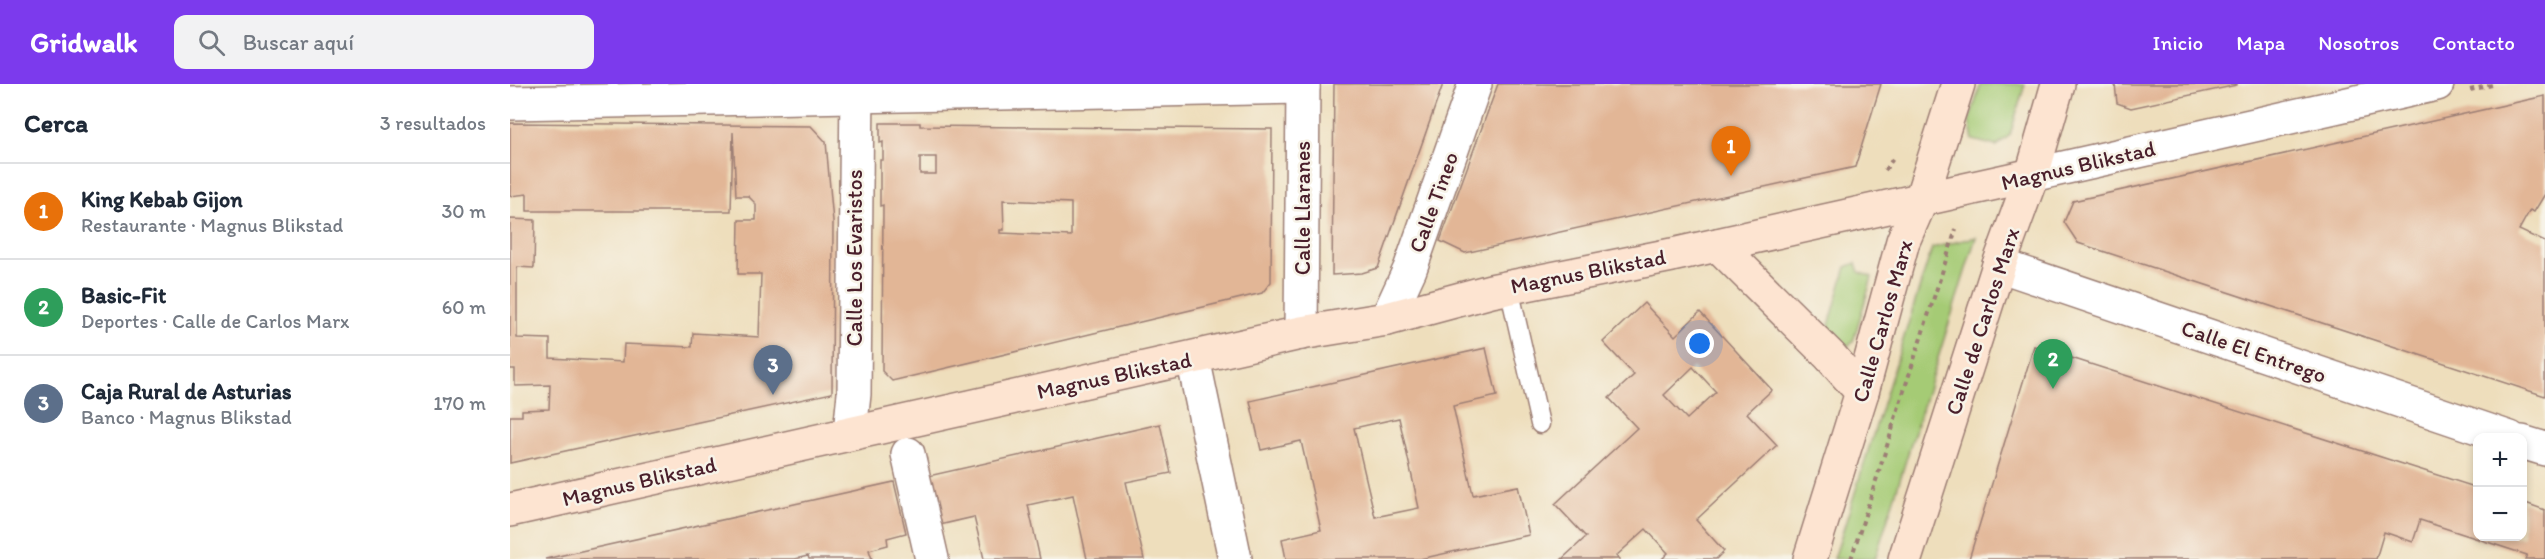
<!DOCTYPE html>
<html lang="es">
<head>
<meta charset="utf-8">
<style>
  :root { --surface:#fff; --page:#f2f2f3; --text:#1f2937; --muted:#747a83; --line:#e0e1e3; --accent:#7c3aed }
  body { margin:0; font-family:Itim,sans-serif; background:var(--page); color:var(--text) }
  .controls { position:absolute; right:18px; bottom:18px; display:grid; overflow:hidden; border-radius:12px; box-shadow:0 3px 9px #0003 }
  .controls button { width:54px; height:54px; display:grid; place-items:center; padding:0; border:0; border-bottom:2px solid var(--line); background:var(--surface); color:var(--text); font:30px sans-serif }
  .you { position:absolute; left:1190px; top:260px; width:21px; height:21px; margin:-15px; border:4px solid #fff; border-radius:50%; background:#1a73e8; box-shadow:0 0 0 9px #1a73e833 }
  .badge { display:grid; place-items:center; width:39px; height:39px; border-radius:50%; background:var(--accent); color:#fff; font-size:20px; font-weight:700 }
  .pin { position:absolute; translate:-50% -50px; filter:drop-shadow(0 2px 3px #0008) }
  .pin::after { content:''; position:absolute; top:32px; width:21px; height:18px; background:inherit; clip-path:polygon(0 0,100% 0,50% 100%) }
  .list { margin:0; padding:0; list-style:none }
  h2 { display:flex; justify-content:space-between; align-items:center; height:78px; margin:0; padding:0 24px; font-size:26px }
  h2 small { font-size:20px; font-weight:400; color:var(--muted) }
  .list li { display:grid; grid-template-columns:39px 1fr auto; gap:18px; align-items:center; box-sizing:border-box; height:96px; padding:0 24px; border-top:2px solid var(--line) }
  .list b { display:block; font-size:22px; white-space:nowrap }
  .list p { margin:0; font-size:20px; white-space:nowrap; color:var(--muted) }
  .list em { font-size:20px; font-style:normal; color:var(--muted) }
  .icon { flex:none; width:33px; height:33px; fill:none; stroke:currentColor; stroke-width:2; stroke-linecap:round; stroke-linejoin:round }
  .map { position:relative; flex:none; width:2035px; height:475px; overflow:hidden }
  header { display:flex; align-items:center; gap:36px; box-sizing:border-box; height:84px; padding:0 30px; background:var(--accent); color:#fff }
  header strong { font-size:28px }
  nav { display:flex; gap:33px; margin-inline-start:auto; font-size:21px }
  .search { width:420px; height:54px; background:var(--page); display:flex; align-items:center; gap:15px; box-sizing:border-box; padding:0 21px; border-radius:12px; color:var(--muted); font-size:22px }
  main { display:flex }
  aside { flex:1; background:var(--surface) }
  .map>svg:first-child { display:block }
  .green { fill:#a5cb75; stroke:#787550; stroke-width:1.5 }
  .building { fill:#e2b696; fill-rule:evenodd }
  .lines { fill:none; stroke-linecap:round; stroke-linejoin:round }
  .lane-casing { stroke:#9c7e74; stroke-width:21 }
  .street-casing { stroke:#9c7e74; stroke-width:36 }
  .secondary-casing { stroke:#9c7e74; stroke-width:36 }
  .path { stroke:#9c7e74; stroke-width:4; stroke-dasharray:4.5 4.5; stroke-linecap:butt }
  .lane { stroke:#fff; stroke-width:18 }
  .street { stroke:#fff; stroke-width:33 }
  .secondary { stroke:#fde4d1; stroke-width:33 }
  .labels { text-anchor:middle; stroke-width:5; stroke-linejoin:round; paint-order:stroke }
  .street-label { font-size:22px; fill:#4a1f2b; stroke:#f7f3e8 }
</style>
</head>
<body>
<header>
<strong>Gridwalk</strong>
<div class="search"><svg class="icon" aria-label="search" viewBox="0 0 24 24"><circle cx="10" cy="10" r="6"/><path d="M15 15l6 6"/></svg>Buscar aquí</div>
<nav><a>Inicio</a><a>Mapa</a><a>Nosotros</a><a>Contacto</a></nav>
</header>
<main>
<aside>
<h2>Cerca<small>3 resultados</small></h2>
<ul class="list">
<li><span class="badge" style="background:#e8710a">1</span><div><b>King Kebab Gijon</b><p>Restaurante · Magnus Blikstad</p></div><em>30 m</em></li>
<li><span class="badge" style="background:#2e9e5b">2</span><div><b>Basic-Fit</b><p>Deportes · Calle de Carlos Marx</p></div><em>60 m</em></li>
<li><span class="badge" style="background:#5c6f8a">3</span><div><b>Caja Rural de Asturias</b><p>Banco · Magnus Blikstad</p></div><em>170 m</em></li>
</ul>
</aside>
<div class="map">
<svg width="2035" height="475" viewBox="0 0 2035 475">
  <rect width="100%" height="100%" fill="#f7f3e8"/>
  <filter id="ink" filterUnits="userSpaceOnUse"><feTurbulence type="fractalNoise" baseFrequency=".0167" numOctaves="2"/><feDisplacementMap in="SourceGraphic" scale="12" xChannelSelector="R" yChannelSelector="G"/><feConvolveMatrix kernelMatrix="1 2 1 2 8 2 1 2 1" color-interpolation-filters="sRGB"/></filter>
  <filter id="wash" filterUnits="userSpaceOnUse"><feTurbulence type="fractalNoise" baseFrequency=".008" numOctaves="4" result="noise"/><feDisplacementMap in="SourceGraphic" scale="24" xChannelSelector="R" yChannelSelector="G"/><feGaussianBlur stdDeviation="1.35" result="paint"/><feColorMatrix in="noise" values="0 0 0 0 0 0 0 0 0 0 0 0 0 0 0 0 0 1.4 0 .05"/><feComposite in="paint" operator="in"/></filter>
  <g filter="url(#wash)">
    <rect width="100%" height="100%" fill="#eedebc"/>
    <g class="green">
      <path d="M1471 0H1515L1500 51 1486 62 1463 56 1459 37Z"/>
      <path d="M1466 153 1365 475H1324L1422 164Z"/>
      <path d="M1346 179 1349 188 1362 193 1343 258 1332 266 1317 248 1336 183Z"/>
    </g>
    <g id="blocks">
      <g class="building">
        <path d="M824 0H933L868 184 852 189 822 191Z"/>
        <path d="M988 0H1371L1345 83 955 169 930 157Z"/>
        <path d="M1605 0H1727V1L1621 24 1607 19Z"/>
        <path d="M2035 12V110L2024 128 2020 126 2009 146 2035 158V312L1568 159 1554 138 1563 117Z"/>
        <path d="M0 39 301 42 316 58 323 138 322 309 0 379V332H12V326L39 325 40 301 5 302V285H0V135L25 136 24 184 7 183V254L40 255V274L113 278 114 260 182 263 183 249 249 253 251 190H228L229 136H246V120L238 112H226L223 48 221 127H17V110L0 112Z"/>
        <path d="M370 39H410V42L762 45 761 198 752 209 382 297 372 287 373 121 370 122V76H373V58L370 59ZM410 73H426V90H410ZM493 116 561 119V152L490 149V146H494Z"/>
        <path d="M1134 219 1165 252 1190 228 1262 306 1237 329 1267 361 1186 436 1214 467 1206 475H1152L1158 469 1136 445 1106 472 1109 475H1052L1076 453 1045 420 1127 344 1099 314 1124 291 1093 258ZM1183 283 1206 308 1177 335 1154 311Z"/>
        <path d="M1524 262 1968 404V453H2013V418L2035 426V475H2015L2017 471 1910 436 1903 458 1874 448 1866 475H1459Z"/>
        <path d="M976 264 987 312 943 322 963 411 1008 402 1019 451 910 475H776L772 455 811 446 791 357 751 366 740 317ZM889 334 909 424 865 433 844 344Z"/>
        <path d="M650 340 661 389 616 398 634 475H577L563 411 518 421 530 475H474L464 433 425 442 414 393Z"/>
        <path d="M384 398 396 449 377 454 378 461 359 466 362 475H299L298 472 285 475H35Z"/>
      </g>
    </g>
  </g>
  <g filter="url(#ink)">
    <use href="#blocks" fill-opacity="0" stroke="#9c7e74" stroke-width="1.5"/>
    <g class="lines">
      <defs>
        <path id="lane" d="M999 204 1030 340"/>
        <g id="street">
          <path d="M0 19 793 3"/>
          <path d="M1522 91 1927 0"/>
          <path d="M1489 181 2000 354"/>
          <path d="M877 235 900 185 965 0"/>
          <path d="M791 249 793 0"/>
          <path d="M683 274 725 475"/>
          <path d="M340 348 344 310 347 0"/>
          <path d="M2012 358 2035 365"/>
          <path d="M398 370 422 475"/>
        </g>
        <g id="secondary">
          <path d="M1208 161 1320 272 1352 308"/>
          <path d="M0 426 791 249 877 235 981 207 1162 171 1522 91"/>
          <path d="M1300 475 1352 308 1393 157 1411 116 1448 0"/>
          <path d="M1395 475 1489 181 1522 91 1548 0"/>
        </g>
      </defs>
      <use href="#lane" class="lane-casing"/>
      <use href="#street" class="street-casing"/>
      <use href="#secondary" class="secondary-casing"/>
      <g class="path">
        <path d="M1960 6 1986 0"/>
        <path d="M1375 86 1385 72"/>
        <path d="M1382 344 1446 145"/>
        <path d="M1341 475 1383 343"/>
      </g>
      <use href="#lane" class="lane"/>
      <use href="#street" class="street"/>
      <use href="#secondary" class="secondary"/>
    </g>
  </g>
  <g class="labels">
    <g class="street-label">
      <text transform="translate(1568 81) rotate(-13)" y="8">Magnus Blikstad</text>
      <text transform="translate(923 118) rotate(-70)" y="8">Calle Tineo</text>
      <text transform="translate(792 124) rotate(-90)" y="8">Calle Llaranes</text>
      <text transform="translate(344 174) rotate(-90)" y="8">Calle Los Evaristos</text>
      <text transform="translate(1078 187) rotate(-11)" y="8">Magnus Blikstad</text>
      <text transform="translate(1372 237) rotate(-74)" y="8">Calle Carlos Marx</text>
      <text transform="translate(1472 237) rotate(-72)" y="8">Calle de Carlos Marx</text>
      <text transform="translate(1744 267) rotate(19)" y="8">Calle El Entrego</text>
      <text transform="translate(604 291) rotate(-12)" y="8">Magnus Blikstad</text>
      <text transform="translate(129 397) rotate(-13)" y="8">Magnus Blikstad</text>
    </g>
  </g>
</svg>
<div class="controls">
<button>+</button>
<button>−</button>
</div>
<div class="you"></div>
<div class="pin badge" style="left:1221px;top:92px;background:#e8710a">1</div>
<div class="pin badge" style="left:1543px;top:305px;background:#2e9e5b">2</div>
<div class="pin badge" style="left:263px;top:311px;background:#5c6f8a">3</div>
</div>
</main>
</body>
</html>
